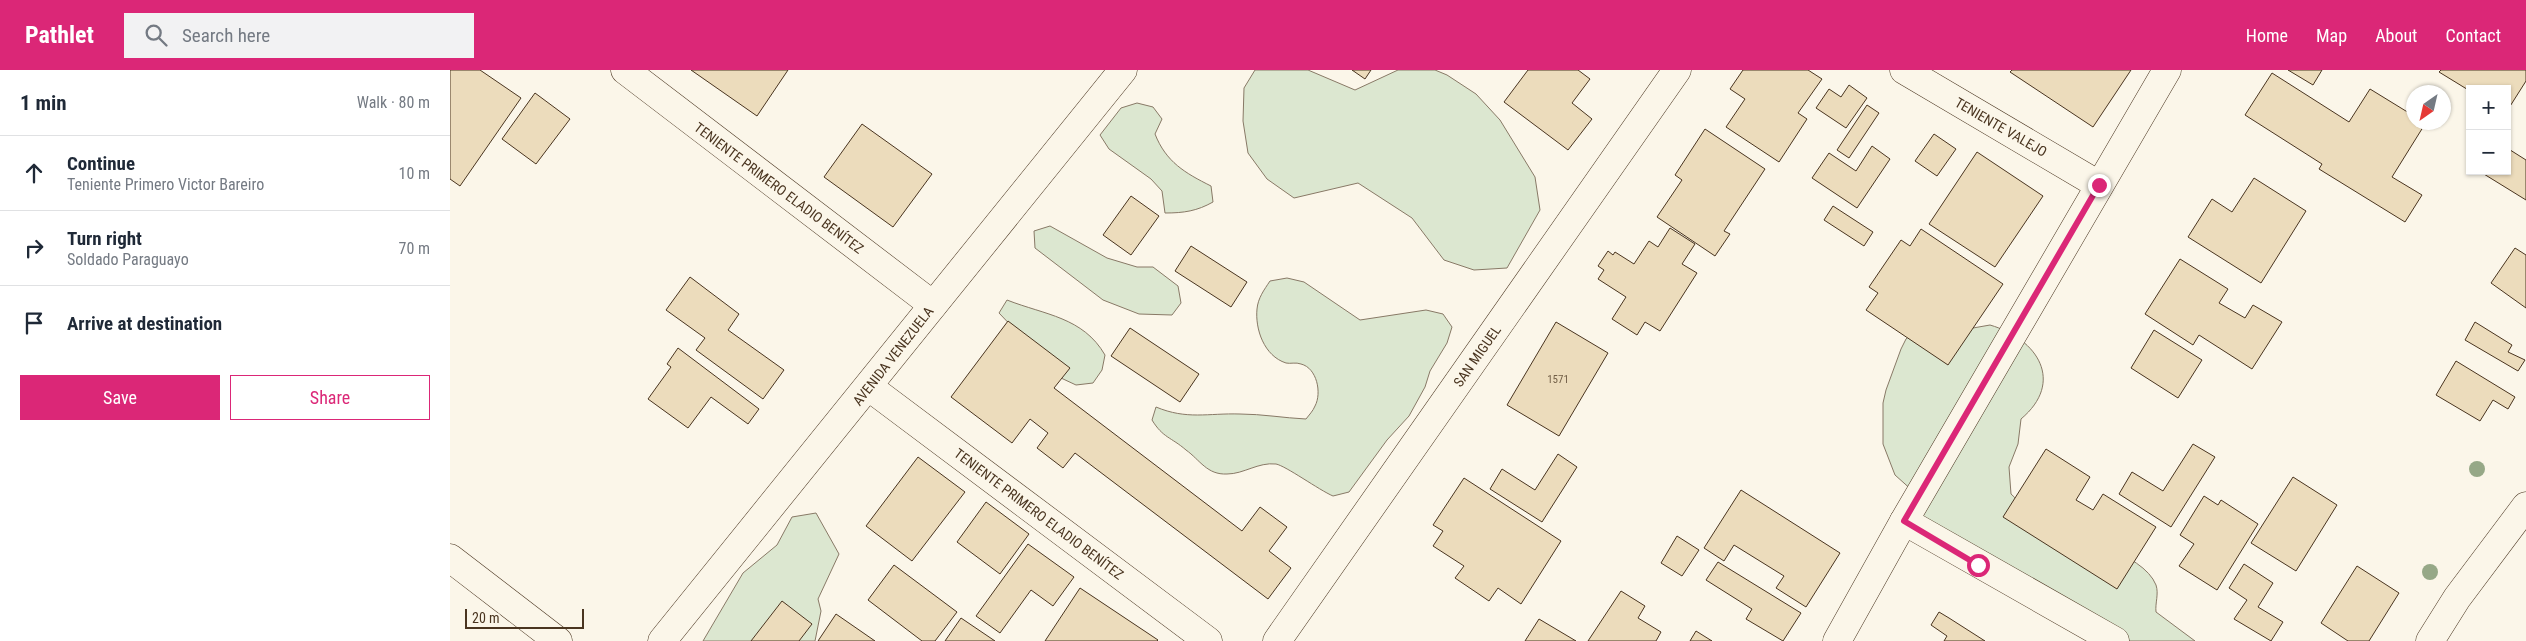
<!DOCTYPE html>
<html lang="en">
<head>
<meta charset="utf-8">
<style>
  :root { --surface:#fff; --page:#f2f2f3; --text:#1f2937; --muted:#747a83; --line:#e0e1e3; --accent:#db2777 }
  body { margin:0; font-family:"Roboto Condensed",sans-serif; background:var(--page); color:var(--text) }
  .controls { position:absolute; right:15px; top:15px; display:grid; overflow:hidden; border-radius:0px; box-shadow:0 1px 4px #0004 }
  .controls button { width:45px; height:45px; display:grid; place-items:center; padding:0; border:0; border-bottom:1px solid var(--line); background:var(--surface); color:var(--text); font:25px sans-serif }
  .compass { position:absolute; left:1956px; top:15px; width:45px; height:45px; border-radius:50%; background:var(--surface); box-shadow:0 1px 4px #0004; rotate:214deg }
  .scale { position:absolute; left:15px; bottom:12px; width:119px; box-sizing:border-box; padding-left:5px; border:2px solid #4a3520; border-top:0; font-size:14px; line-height:18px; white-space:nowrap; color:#4a3520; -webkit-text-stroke:4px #fbf6e9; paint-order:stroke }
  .stop { position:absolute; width:15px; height:15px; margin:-11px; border:4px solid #db2777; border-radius:50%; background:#fff }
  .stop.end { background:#db2777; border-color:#fff; box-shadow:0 1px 5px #0008 }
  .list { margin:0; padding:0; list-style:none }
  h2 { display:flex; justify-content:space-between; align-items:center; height:65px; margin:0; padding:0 20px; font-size:21px }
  h2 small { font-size:16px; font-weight:400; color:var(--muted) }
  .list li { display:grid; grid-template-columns:32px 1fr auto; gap:15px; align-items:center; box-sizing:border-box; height:75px; padding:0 20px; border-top:1px solid var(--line) }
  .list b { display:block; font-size:19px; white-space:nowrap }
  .list p { margin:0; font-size:16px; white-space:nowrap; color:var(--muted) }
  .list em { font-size:16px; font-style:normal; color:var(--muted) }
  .actions { display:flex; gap:10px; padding:15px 20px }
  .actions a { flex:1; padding:11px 0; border:1px solid var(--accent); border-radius:0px; text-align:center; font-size:18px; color:var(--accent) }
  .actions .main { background:var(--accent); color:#fff }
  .icon { flex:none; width:28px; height:28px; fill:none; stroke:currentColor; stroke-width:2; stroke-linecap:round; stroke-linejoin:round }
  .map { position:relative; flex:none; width:2076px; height:571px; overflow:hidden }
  header { display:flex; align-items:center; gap:30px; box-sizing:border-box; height:70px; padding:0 25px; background:var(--accent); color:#fff }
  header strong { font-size:24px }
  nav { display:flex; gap:28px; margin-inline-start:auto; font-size:18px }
  .search { width:350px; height:45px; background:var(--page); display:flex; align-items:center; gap:12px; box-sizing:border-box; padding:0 18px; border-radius:0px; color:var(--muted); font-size:19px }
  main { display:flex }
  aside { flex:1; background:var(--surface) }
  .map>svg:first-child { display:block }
  .green { fill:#dce7d0; stroke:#887966 }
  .building { fill:#ecdcbc; stroke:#4a3520 }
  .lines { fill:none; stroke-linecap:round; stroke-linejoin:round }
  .minor-casing { stroke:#4a3520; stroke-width:29 }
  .major-casing { stroke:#4a3520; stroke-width:29 }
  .minor { stroke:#fbf6e9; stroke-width:28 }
  .major { stroke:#fbf6e9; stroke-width:28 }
  .tree { fill:#96a887 }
  .route { stroke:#db2777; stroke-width:6 }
  .labels { text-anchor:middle; stroke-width:4; stroke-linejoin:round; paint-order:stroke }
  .number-label { font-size:11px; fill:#725f47 }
  .street-label { font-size:14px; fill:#4a3520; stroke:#fbf6e9 }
</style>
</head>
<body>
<header>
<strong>Pathlet</strong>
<div class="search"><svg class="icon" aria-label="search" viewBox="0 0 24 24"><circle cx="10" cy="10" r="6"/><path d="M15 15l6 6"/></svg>Search here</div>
<nav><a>Home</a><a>Map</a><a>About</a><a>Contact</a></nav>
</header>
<main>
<aside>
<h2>1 min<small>Walk · 80 m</small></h2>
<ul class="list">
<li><svg class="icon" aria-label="ahead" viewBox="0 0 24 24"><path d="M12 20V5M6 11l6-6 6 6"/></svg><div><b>Continue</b><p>Teniente Primero Victor Bareiro</p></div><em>10 m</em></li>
<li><svg class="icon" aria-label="right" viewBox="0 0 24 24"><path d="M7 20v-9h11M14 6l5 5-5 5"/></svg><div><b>Turn right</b><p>Soldado Paraguayo</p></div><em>70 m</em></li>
<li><svg class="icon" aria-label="arrive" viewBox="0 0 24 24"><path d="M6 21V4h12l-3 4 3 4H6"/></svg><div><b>Arrive at destination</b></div></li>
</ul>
<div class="actions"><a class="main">Save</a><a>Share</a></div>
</aside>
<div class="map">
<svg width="2076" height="571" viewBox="0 0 2076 571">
  <rect width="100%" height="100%" fill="#fbf6e9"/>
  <g class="green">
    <path d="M805 0H858L905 20 948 0H985L997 5 1026 24 1050 50 1085 107 1090 140 1057 198 1024 200 994 190 962 148 908 113 844 128 817 109 798 83 793 51 794 18Z"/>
    <path d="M687 33 703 37 712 49 705 64C716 92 735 103 761 116L763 132C747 141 734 143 715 143L712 121 701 109 659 79 650 65 671 38Z"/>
    <path d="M600 156 657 188 687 197H703L728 216 731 233 722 245 689 244 653 230 585 178 584 161Z"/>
    <path d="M837 208 854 212 910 250 976 240 993 244 1002 257 997 273 980 301 975 317 959 346 937 370 899 422 883 426C869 420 836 396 826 394 808 392 794 404 777 404 757 405 750 390 736 380 721 367 713 368 702 350L706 337C737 350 758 343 790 344 812 344 834 348 856 349 859 345 863 341 865 336 872 323 867 298 851 294 846 292 840 294 836 293 814 286 805 259 807 239 808 228 814 220 820 211Z"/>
    <path d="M557 230C595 245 633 247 655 285L652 300 643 313 626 315 611 308 549 243Z"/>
    <path d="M1540 255C1588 269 1615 312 1571 349L1568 374 1559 397 1561 424C1570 432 1579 444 1590 450 1619 466 1693 482 1706 515 1709 524 1705 533 1706 542L1745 571H1659L1482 472 1464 422 1445 405 1433 374V333L1436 320 1451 279 1456 269 1470 256 1523 258Z"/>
    <path d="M366 443 389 484 368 529 371 541 365 571H253L293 503 327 475 342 447Z"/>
  </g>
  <g class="building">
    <path d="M0 0H30L71 28 10 116 0 109Z"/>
    <path d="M241 0H338L307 46Z"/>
    <path d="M902 0H921L915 9Z"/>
    <path d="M1078 0H1128L1140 9 1122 33 1142 49 1118 80 1054 32Z"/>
    <path d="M1293 0H1358L1372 9 1348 43 1357 49 1329 92 1276 57 1295 29 1280 19Z"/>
    <path d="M1562 0H1681L1643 57 1560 2Z"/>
    <path d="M1838 0H1872L1863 15Z"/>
    <path d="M1991 0H2076V11L2057 41V19H2020V21L1989 2Z"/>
    <path d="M1822 3 1899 52 1920 19 1964 46V52L1975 54 1942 107 1972 125 1955 152 1869 99 1872 94 1795 45Z"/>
    <path d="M1399 15 1417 28 1396 58 1366 38 1379 19 1391 27Z"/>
    <path d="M85 23 120 49 86 94 52 69Z"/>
    <path d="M1417 35 1429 43 1399 88 1387 80Z"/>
    <path d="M412 54 482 104 443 157 374 107Z"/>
    <path d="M1255 59 1315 99 1274 161 1280 164 1265 186 1207 147 1232 110 1225 105Z"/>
    <path d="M1484 64 1506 79 1487 106 1465 91Z"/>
    <path d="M1422 76 1440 89 1407 138 1362 108 1379 83 1406 101Z"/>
    <path d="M2057 78 2076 90V130L2029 101H2057Z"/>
    <path d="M1527 82 1593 126 1545 197 1479 154Z"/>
    <path d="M1804 108 1856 141 1811 213 1738 167 1762 129 1782 142Z"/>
    <path d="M681 126 709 146 681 185 653 165Z"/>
    <path d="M1383 136 1423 162 1414 176 1374 150Z"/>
    <path d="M1220 158 1245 174 1232 194 1247 203 1210 261 1195 252 1187 265 1162 249 1176 227 1148 209 1154 200 1148 196 1158 181 1163 185 1165 182 1184 194 1199 171 1208 177Z"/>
    <path d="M1471 159 1553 214 1498 295 1416 240 1428 223 1419 217 1451 170 1460 176Z"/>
    <path d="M741 176 797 212 781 237 725 201Z"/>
    <path d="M2065 178 2076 185V238L2041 213Z"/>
    <path d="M1730 189 1778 219 1769 233 1795 248 1803 235 1832 252 1802 299 1749 265 1743 275 1695 244Z"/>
    <path d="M240 207 289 244 278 260 334 300 313 329 246 280 255 268 216 240Z"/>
    <path d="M558 251 620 298 604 318 792 461 810 437 837 457 819 481 841 498 818 529 625 383 613 398 587 378 598 363 580 349 562 373 501 327Z"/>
    <path d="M1106 252 1158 283 1109 366 1057 335Z"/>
    <path d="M2025 252 2062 275 2058 282 2075 290 2068 301 2015 270Z"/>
    <path d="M680 258 749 304 730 332 661 286Z"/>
    <path d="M1704 260 1752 290 1728 328 1681 298Z"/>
    <path d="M228 278 309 339 298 354 261 327 238 358 198 329 221 297 217 294Z"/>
    <path d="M2006 291 2065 327 2058 339 2043 330 2030 351 1986 325Z"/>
    <path d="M1743 374 1765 387 1721 457 1669 424 1682 402 1713 421Z"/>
    <path d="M1596 379 1640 407 1626 430 1643 440 1653 424 1706 457 1667 519 1553 447Z"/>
    <path d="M1108 384 1127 397 1092 452 1040 419 1052 399 1085 420Z"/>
    <path d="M468 387 515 422 462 491 416 456Z"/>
    <path d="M1843 407 1887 435 1846 501 1801 473Z"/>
    <path d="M1014 408 1111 471 1071 534 1048 518 1039 531 1005 508 1014 496 983 476 993 461 983 455Z"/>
    <path d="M1291 420 1390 483 1356 537 1326 518 1334 506 1284 475 1274 491 1254 478Z"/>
    <path d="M1754 426 1768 435 1771 430 1808 454 1767 520 1729 496 1744 474 1730 465Z"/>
    <path d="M536 432 579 464 550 504 507 472Z"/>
    <path d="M1227 466 1249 480 1232 506 1211 493Z"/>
    <path d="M578 474 624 507 603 536 581 520 550 563 526 546Z"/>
    <path d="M1268 492 1351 543 1333 571 1296 549 1302 539 1256 510Z"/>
    <path d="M1794 494 1823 513 1808 537 1833 552 1821 571 1784 549 1797 530 1779 518Z"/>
    <path d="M444 495 507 542 485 571H472L418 530Z"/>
    <path d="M1907 496 1949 523 1919 571H1898L1871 553Z"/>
    <path d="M630 518 708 570 707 571H595Z"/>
    <path d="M1171 521 1195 536 1188 548 1211 562 1206 571H1138Z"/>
    <path d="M332 531 362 554 349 571H301Z"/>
    <path d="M1489 542 1499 548 1535 571H1494L1497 566 1481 555Z"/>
    <path d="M386 544 425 571H368Z"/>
    <path d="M511 548 545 571H495Z"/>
    <path d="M1089 549 1126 571H1075Z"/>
    <path d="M1246 561 1262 571H1240Z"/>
  </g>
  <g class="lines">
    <defs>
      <g id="minor">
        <path d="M175 0 483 235"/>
        <path d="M1454 0 1649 115"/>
        <path d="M419 317 758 571"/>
        <path d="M1454 451 1665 571"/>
        <path d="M0 488 108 571"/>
        <path d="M827 571 1227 0"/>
        <path d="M1387 571 1454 451 1717 0"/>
        <path d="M1980 571 2007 528 2076 436"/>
      </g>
      <path id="major" d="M212 571 673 0"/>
    </defs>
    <use href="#minor" class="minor-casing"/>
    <use href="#major" class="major-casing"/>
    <use href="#minor" class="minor"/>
    <use href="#major" class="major"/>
  </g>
  <g class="tree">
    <circle cx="2027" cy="399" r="8"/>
    <circle cx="1980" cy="502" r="8"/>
  </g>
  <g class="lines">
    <path class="route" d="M1528 495 1454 451 1649 115"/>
  </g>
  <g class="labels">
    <g class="number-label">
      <text x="1108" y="313">1571</text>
    </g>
    <g class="street-label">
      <text transform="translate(1551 57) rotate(30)" y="5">TENIENTE VALEJO</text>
      <text transform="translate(329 118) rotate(37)" y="5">TENIENTE PRIMERO ELADIO BENÍTEZ</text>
      <text transform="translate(443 286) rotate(-52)" y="5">AVENIDA VENEZUELA</text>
      <text transform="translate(1027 286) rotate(-55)" y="5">SAN MIGUEL</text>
      <text transform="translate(589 444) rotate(37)" y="5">TENIENTE PRIMERO ELADIO BENÍTEZ</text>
    </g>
  </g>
</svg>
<div class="controls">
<button>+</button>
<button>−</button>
</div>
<svg class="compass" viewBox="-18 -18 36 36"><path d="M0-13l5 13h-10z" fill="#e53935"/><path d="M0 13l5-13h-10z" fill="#747a83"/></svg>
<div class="scale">20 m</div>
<div class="stop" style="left:1528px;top:495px"></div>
<div class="stop end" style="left:1649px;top:115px"></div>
</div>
</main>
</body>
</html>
